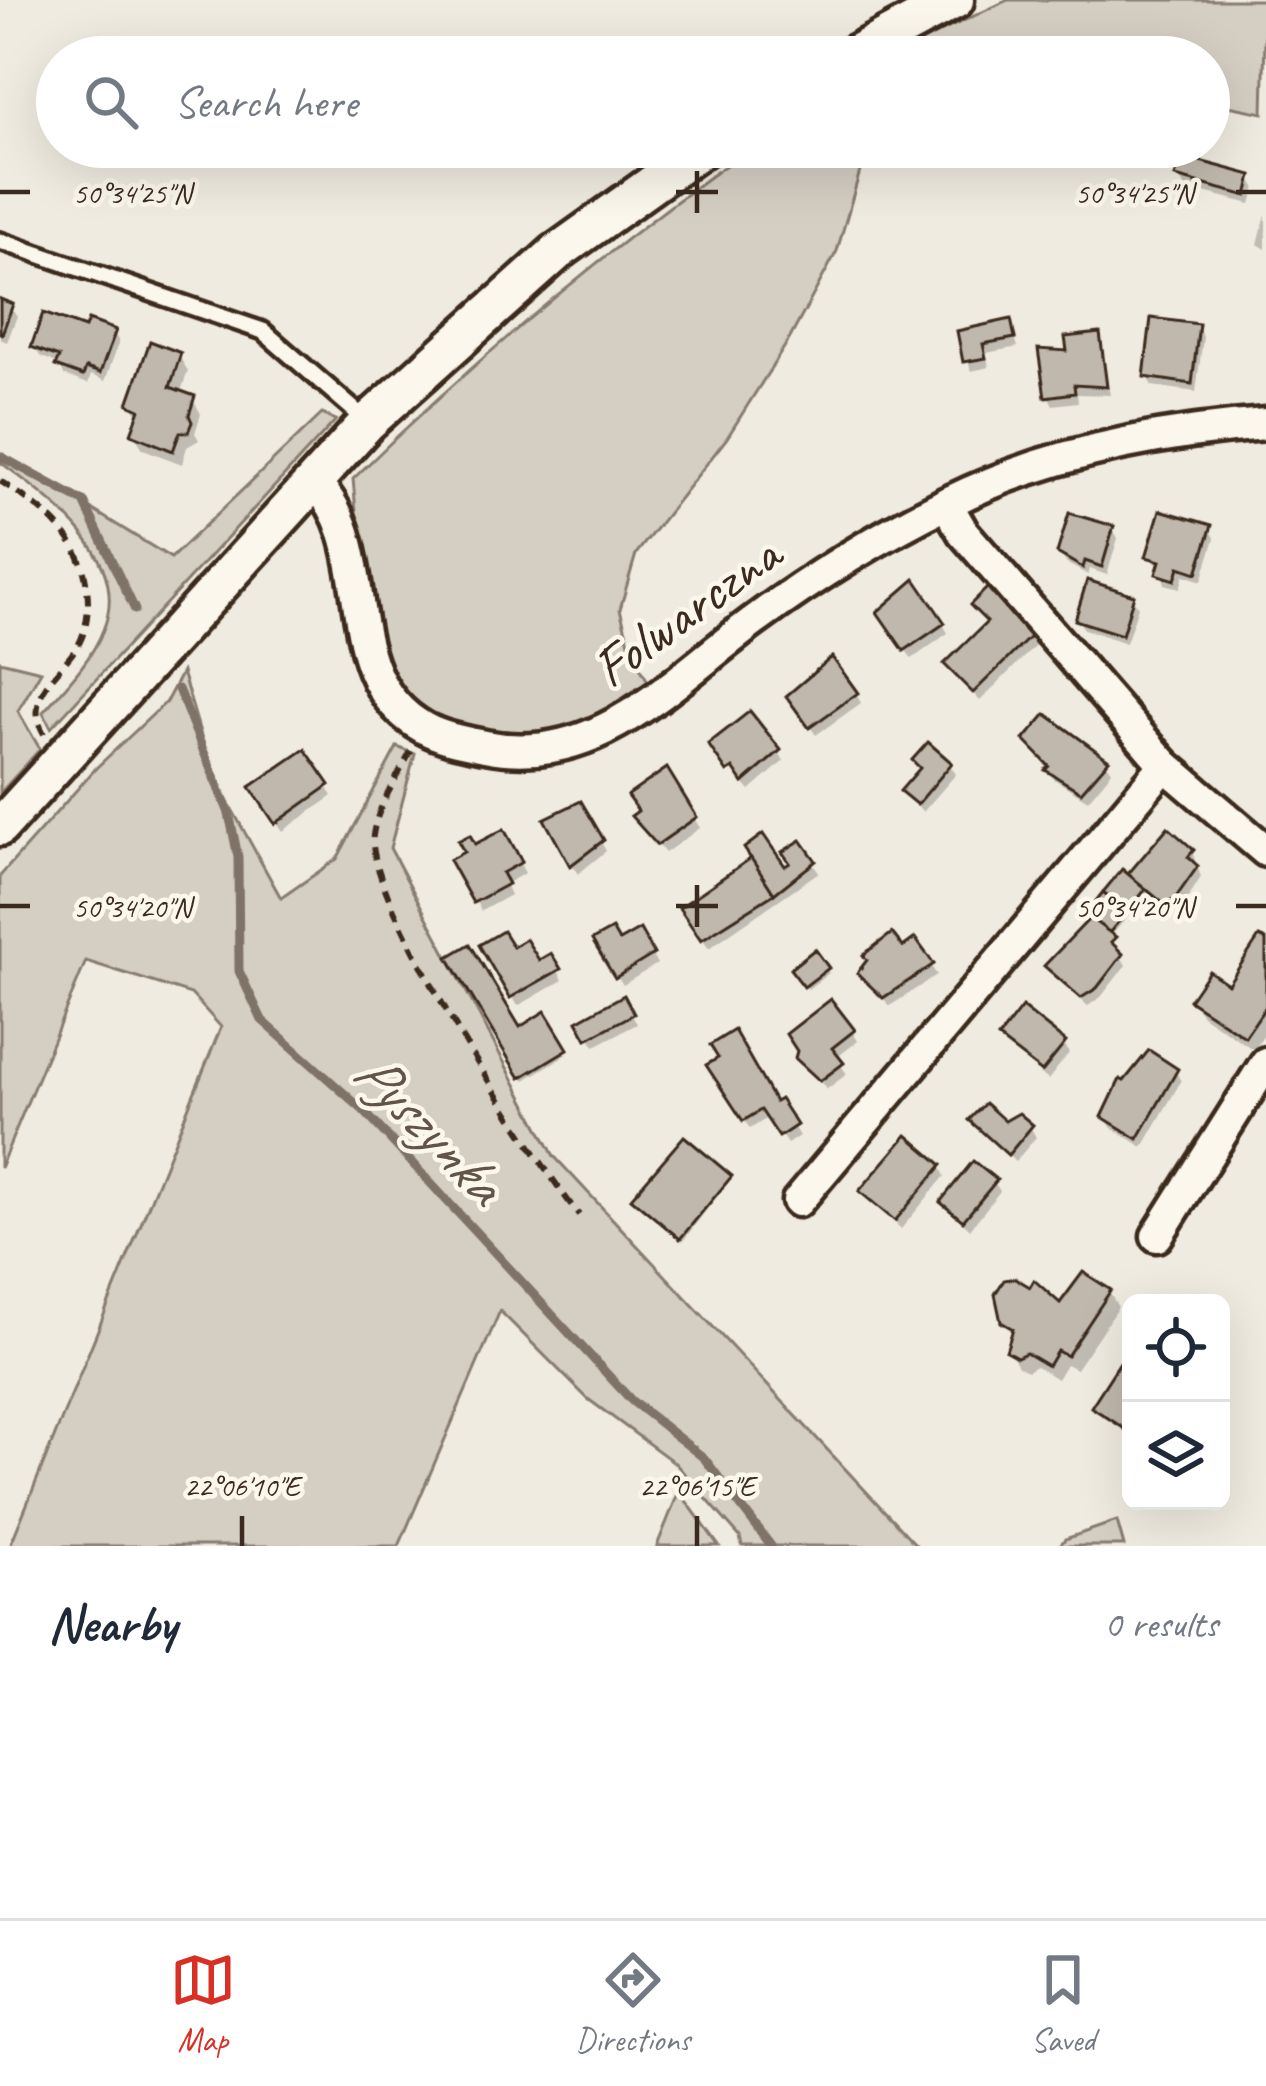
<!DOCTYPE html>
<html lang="en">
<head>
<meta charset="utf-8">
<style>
  :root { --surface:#fff; --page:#f6f6f7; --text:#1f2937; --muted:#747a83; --line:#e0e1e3; --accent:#d93025 }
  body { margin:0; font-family:Caveat,sans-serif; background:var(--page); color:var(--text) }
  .controls { position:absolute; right:36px; bottom:36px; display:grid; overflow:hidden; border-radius:18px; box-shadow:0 12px 48px #0002 }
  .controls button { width:108px; height:108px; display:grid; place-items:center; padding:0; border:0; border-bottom:3px solid var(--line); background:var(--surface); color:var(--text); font:60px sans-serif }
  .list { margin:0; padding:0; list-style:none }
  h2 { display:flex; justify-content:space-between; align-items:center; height:156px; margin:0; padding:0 48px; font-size:51px }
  h2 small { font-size:39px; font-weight:400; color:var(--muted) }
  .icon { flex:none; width:66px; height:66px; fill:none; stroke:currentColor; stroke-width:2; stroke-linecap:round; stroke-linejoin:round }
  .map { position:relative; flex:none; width:1266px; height:1546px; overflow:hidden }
  .search { position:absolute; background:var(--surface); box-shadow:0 12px 48px #0002; left:36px; right:36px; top:36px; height:132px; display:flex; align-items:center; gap:30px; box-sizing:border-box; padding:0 42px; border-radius:66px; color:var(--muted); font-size:45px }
  .sheet { height:372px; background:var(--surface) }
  nav { display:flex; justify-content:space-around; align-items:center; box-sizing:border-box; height:168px; border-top:3px solid var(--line); background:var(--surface); font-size:33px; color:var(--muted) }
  nav a { display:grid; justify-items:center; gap:6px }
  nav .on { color:var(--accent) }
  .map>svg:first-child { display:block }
  .green { fill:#d5cec3; stroke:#887c70; stroke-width:3 }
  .shadow { fill:#0003 }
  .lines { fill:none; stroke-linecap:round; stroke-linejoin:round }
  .stream { stroke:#7f7367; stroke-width:9 }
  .building { fill:#c0b8ad; stroke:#3b2a1e; stroke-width:3 }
  .service-casing { stroke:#3b2a1e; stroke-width:24 }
  .minor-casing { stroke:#3b2a1e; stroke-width:39 }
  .tertiary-casing { stroke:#3b2a1e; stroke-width:45 }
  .path { stroke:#3b2a1e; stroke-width:6; stroke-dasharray:12 9; stroke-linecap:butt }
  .service { stroke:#fbf7ec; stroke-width:15 }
  .minor { stroke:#fbf7ec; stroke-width:30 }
  .tertiary { stroke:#fbf7ec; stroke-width:36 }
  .ticks { fill:none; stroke:#3b2a1e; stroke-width:4.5 }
  .labels { text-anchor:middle; stroke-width:9; stroke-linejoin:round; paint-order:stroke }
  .street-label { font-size:57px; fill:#3b2a1e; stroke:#fbf7ec }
  .water-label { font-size:60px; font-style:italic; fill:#635448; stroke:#fbf7ec }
  .ticks-label { font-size:30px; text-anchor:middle; fill:#3b2a1e; stroke:#fbf7ec; stroke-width:9; stroke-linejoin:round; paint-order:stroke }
</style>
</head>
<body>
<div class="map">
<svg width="1266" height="1546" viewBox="0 0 1266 1546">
  <rect width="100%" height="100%" fill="#f0ebe0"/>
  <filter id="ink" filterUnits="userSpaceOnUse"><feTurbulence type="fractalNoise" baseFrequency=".00833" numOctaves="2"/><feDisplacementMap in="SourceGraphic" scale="24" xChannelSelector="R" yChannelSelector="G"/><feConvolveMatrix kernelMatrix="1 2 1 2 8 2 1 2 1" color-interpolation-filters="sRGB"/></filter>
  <g filter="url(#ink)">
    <g class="green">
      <path d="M1008 0H1266L1263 113 1209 102V57H887Z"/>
      <path d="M751 147H867L837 251 790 338 727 438 636 554 620 609 632 653 650 685 576 732 512 739 459 730 408 704 383 665 361 566 353 479C478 356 609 248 751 147Z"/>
      <path d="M322 414 336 420 51 728 43 712C64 688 91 661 103 630 133 558 49 498 0 462V453L171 558Z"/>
      <path d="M0 661 41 671 18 711 40 749 0 793Z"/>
      <path d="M182 672 212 773 281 898 337 859 397 747 415 754 390 848 554 1156 917 1546H742L740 1537 675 1463 588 1399 500 1311 399 1546H10L221 1027 191 994 86 961 0 1168V876L96 768 166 702Z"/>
      <path d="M679 1491 719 1546H657Z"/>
      <path d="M1117 1521 1124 1546H1059L1065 1539Z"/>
    </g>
    <g class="shadow">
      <path d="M1179 177H1250L1256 187 1251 204 1184 187Z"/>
      <path d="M1266 214V249L1258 244Z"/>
      <path d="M0 296 17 316 7 342 0 339Z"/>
      <path d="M1010 323 1018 347 986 353 989 367 971 371 960 333Z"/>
      <path d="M1197 327 1203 337 1196 392 1152 386 1147 377Z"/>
      <path d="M87 332 114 333 119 342 105 381 91 375 88 384 64 375 59 364 40 356 34 347Z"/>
      <path d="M1098 336 1110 395 1077 394 1078 402 1053 405 1048 396 1070 354Z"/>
      <path d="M179 356 188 371 180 394 193 399 201 414 195 433 199 440 187 447 182 464 143 449 134 434 140 418 131 403Z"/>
      <path d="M1112 528 1118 538 1107 575 1090 569 1088 575 1066 563 1060 553Z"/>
      <path d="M1210 528 1215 538 1202 581 1184 575 1180 588 1165 584 1161 568 1149 556Z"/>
      <path d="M1132 598 1138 607 1126 643 1084 629 1078 620Z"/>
      <path d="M973 605 1032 634 1038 643 980 701 948 665 988 624Z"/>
      <path d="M886 622 943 624 948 633 912 659Z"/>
      <path d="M856 694 861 703 816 735 795 706Z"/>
      <path d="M1028 740 1106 762 1112 771 1088 800 1054 779Z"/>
      <path d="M779 752 784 761 750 791 718 754Z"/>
      <path d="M915 761 950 765 956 774 923 812 904 791 921 771Z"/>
      <path d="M666 772 700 828 665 853 635 817Z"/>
      <path d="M327 787 333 796 283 831 259 797Z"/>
      <path d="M580 804 606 851 578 874 548 820Z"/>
      <path d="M503 833 525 873 505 884 510 895 481 911 454 861Z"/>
      <path d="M800 844 819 872 709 948 688 918 784 870 793 865Z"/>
      <path d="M1192 852 1201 877 1185 903 1171 912 1148 893 1110 937 1126 965 1101 997 1088 1006 1054 976 1048 967 1138 885 1131 874Z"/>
      <path d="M639 933 657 964 623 985 596 941 618 945Z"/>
      <path d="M914 942 937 975 890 1006 861 973Z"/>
      <path d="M1266 945V1032L1254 1050 1202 1015 1193 1000 1229 988Z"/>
      <path d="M483 946 512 951 537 964 550 957 563 980 518 1006Z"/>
      <path d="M815 953 829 973 808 989 794 970Z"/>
      <path d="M452 958 519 1031 544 1015 567 1054 525 1080Z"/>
      <path d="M623 999 637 1024 595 1046 581 1022Z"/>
      <path d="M852 1031 858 1041 836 1058 847 1074 827 1089 798 1058Z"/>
      <path d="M1002 1038 1064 1044 1069 1053 1048 1080Z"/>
      <path d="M710 1066 774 1107 779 1104 799 1136 787 1144 769 1117 750 1129Z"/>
      <path d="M1175 1071 1181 1081 1143 1147 1111 1127 1105 1117Z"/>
      <path d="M973 1120 1030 1127 1036 1137 1015 1162Z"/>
      <path d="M940 1166 945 1176 901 1229 863 1192Z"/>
      <path d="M730 1178 683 1241 637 1202Z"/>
      <path d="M994 1182 1000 1191 970 1229 943 1202Z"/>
      <path d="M1035 1284 1056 1304 1109 1292 1118 1307 1076 1369 1066 1364 1057 1379 1036 1366 1027 1371 1018 1366 1009 1350 1010 1330 1024 1339Z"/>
      <path d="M1131 1372V1437L1095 1407Z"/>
      <path d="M1221 1430 1231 1439 1221 1455Z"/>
    </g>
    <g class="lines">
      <g class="stream">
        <path d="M0 456 84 502 135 610"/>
        <path d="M178 689 229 813 238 857 239 971 262 1020 363 1110 632 1401 704 1458 771 1546"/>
      </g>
    </g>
    <g class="building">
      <path d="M1181 156 1252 175 1247 196 1175 177Z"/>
      <path d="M0 299 13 304 2 334 0 333Z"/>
      <path d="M43 313 85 328 88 320 116 330 100 373 86 368 83 376 55 366 59 357 31 347Z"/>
      <path d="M1151 318 1199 324 1192 384 1144 377Z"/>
      <path d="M1011 319 1015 338 983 344 986 358 963 362 957 331Z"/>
      <path d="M1100 333 1107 387 1074 385 1075 393 1045 397 1038 349 1067 351 1065 337Z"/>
      <path d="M150 341 181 353 170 387 195 396 189 415 192 422 188 432H180L173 451 131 434 140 409 128 404Z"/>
      <path d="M1160 510 1212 525 1197 573 1179 567 1175 580 1156 574 1160 561 1146 557Z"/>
      <path d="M1069 513 1114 526 1102 567 1085 561 1083 568 1057 553Z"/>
      <path d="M915 579 945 623 904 651 877 612Z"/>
      <path d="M1087 580 1134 595 1122 635 1075 620Z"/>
      <path d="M989 586 1035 632 973 693 944 664 987 622 970 605Z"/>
      <path d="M832 657 858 693 809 728 786 696Z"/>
      <path d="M750 711 781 750 743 783 733 768 727 772 708 744Z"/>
      <path d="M1046 714 1109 760 1081 792 1045 770 1049 766 1024 740Z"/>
      <path d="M928 742 952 763 917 805 900 791 920 768 912 760Z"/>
      <path d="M305 749 330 785 275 824 250 787Z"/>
      <path d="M667 768 697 817 657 845 631 816 638 811 627 796Z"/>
      <path d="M581 801 604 840 570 866 544 819Z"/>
      <path d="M1168 827 1194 850 1188 857 1198 866 1174 900 1164 904 1128 874Z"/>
      <path d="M504 829 522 862 502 873 508 884 473 903 449 860 464 852 458 841 470 835 475 844Z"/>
      <path d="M763 834 785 866 790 863 782 852 801 840 816 861 774 894 744 848Z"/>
      <path d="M751 858 774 894 701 940 679 908Z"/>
      <path d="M1122 869 1146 889 1127 912 1103 892Z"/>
      <path d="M1103 892 1127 912 1109 933 1085 915Z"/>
      <path d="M1090 918 1116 937 1111 942 1123 954 1097 988 1081 998 1044 966Z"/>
      <path d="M612 929 619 941 640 929 654 954 615 978 592 940Z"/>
      <path d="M503 931 513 947 526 939 539 960 551 953 561 969 510 998 479 945Z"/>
      <path d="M892 933 903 947 915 938 934 964 883 998 857 973 867 960 863 955Z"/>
      <path d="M1259 937 1266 940V1006L1245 1037 1189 1000 1209 971 1228 984Z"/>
      <path d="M470 944 520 1027 545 1011 568 1049 520 1078 448 957Z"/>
      <path d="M815 949 829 968 804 987 790 969Z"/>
      <path d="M624 995 634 1014 587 1039 577 1021Z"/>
      <path d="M831 999 855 1030 832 1048 844 1063 820 1081 795 1058 797 1051 786 1034Z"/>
      <path d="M1022 1007 1066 1042 1042 1072 998 1038Z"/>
      <path d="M734 1030 775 1102 780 1099 797 1125 779 1137 761 1110 743 1121 706 1065 718 1058 710 1045Z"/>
      <path d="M1149 1050 1178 1069 1138 1139 1102 1117 1120 1079 1124 1081Z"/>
      <path d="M985 1103 1005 1121 1019 1113 1033 1125 1008 1155 969 1120Z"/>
      <path d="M907 1135 942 1165 895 1221 859 1191Z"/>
      <path d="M684 1136 732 1176 680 1239 631 1198Z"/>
      <path d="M973 1161 997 1180 963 1221 940 1202Z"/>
      <path d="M1083 1272 1111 1290 1067 1356 1057 1351 1048 1366 1026 1353 1017 1357 1006 1351 1013 1329 1001 1322 995 1294 1004 1280 1015 1278 1030 1287 1034 1280 1060 1303Z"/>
      <path d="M1120 1362 1131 1368V1421L1125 1429 1091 1407Z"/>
    </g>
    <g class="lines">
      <defs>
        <path id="service" d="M0 241 263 331 368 422"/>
        <g id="minor">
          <path d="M312 480C383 546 329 675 424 728 442 738 465 742 485 746 597 769 672 681 754 621 815 576 882 535 949 502 1047 453 1158 432 1266 424"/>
          <path d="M946 503 963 532 1165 765 1266 851"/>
          <path d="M798 1201 1165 765"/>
          <path d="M1157 1236 1266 1063"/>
        </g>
        <g id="tertiary">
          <path d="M849 57 955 0"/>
          <path d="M0 827 368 422 556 253 704 147"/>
        </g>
      </defs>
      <use href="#service" class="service-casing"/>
      <use href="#minor" class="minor-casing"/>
      <use href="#tertiary" class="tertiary-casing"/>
      <g class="path">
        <path d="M0 481C48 512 87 540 88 602 88 616 85 635 77 647 58 675 23 697 44 734"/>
        <path d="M411 751C398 777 377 806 373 835 364 896 535 1160 579 1215"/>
      </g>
      <use href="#service" class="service"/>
      <use href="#minor" class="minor"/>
      <use href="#tertiary" class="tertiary"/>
    </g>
  </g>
  <path class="ticks" d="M697 171V213M0 192H30M676 192H718M1236 192H1266M697 885V927M0 906H30M676 906H718M1236 906H1266M242 1516V1546M697 1516V1546"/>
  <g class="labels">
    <g class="street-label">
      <text transform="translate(685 610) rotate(-36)" y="20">Folwarczna</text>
    </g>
    <g class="water-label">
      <text transform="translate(430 1126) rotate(46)" y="21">Pyszynka</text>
    </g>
  </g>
  <g class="ticks-label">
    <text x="132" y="203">50°34'25"N</text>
    <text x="1134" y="203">50°34'25"N</text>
    <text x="132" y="917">50°34'20"N</text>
    <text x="1134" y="917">50°34'20"N</text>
    <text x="242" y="1496">22°06'10"E</text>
    <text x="697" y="1496">22°06'15"E</text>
  </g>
</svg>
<div class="controls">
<button><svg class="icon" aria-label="locate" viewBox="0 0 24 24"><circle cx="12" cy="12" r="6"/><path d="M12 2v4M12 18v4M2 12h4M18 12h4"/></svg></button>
<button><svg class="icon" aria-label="layers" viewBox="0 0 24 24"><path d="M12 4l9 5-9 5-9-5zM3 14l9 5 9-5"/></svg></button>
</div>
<div class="search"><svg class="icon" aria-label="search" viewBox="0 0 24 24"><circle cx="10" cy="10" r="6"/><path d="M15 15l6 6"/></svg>Search here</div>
</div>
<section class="sheet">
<h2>Nearby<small>0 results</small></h2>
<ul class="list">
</ul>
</section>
<nav>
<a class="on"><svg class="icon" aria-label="map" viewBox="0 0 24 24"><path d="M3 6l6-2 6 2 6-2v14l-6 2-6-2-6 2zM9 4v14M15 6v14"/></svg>Map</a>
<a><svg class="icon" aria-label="directions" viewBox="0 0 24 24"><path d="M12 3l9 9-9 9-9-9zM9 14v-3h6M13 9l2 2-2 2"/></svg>Directions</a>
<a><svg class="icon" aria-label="saved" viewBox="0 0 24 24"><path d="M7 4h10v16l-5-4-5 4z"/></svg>Saved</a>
</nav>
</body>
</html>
